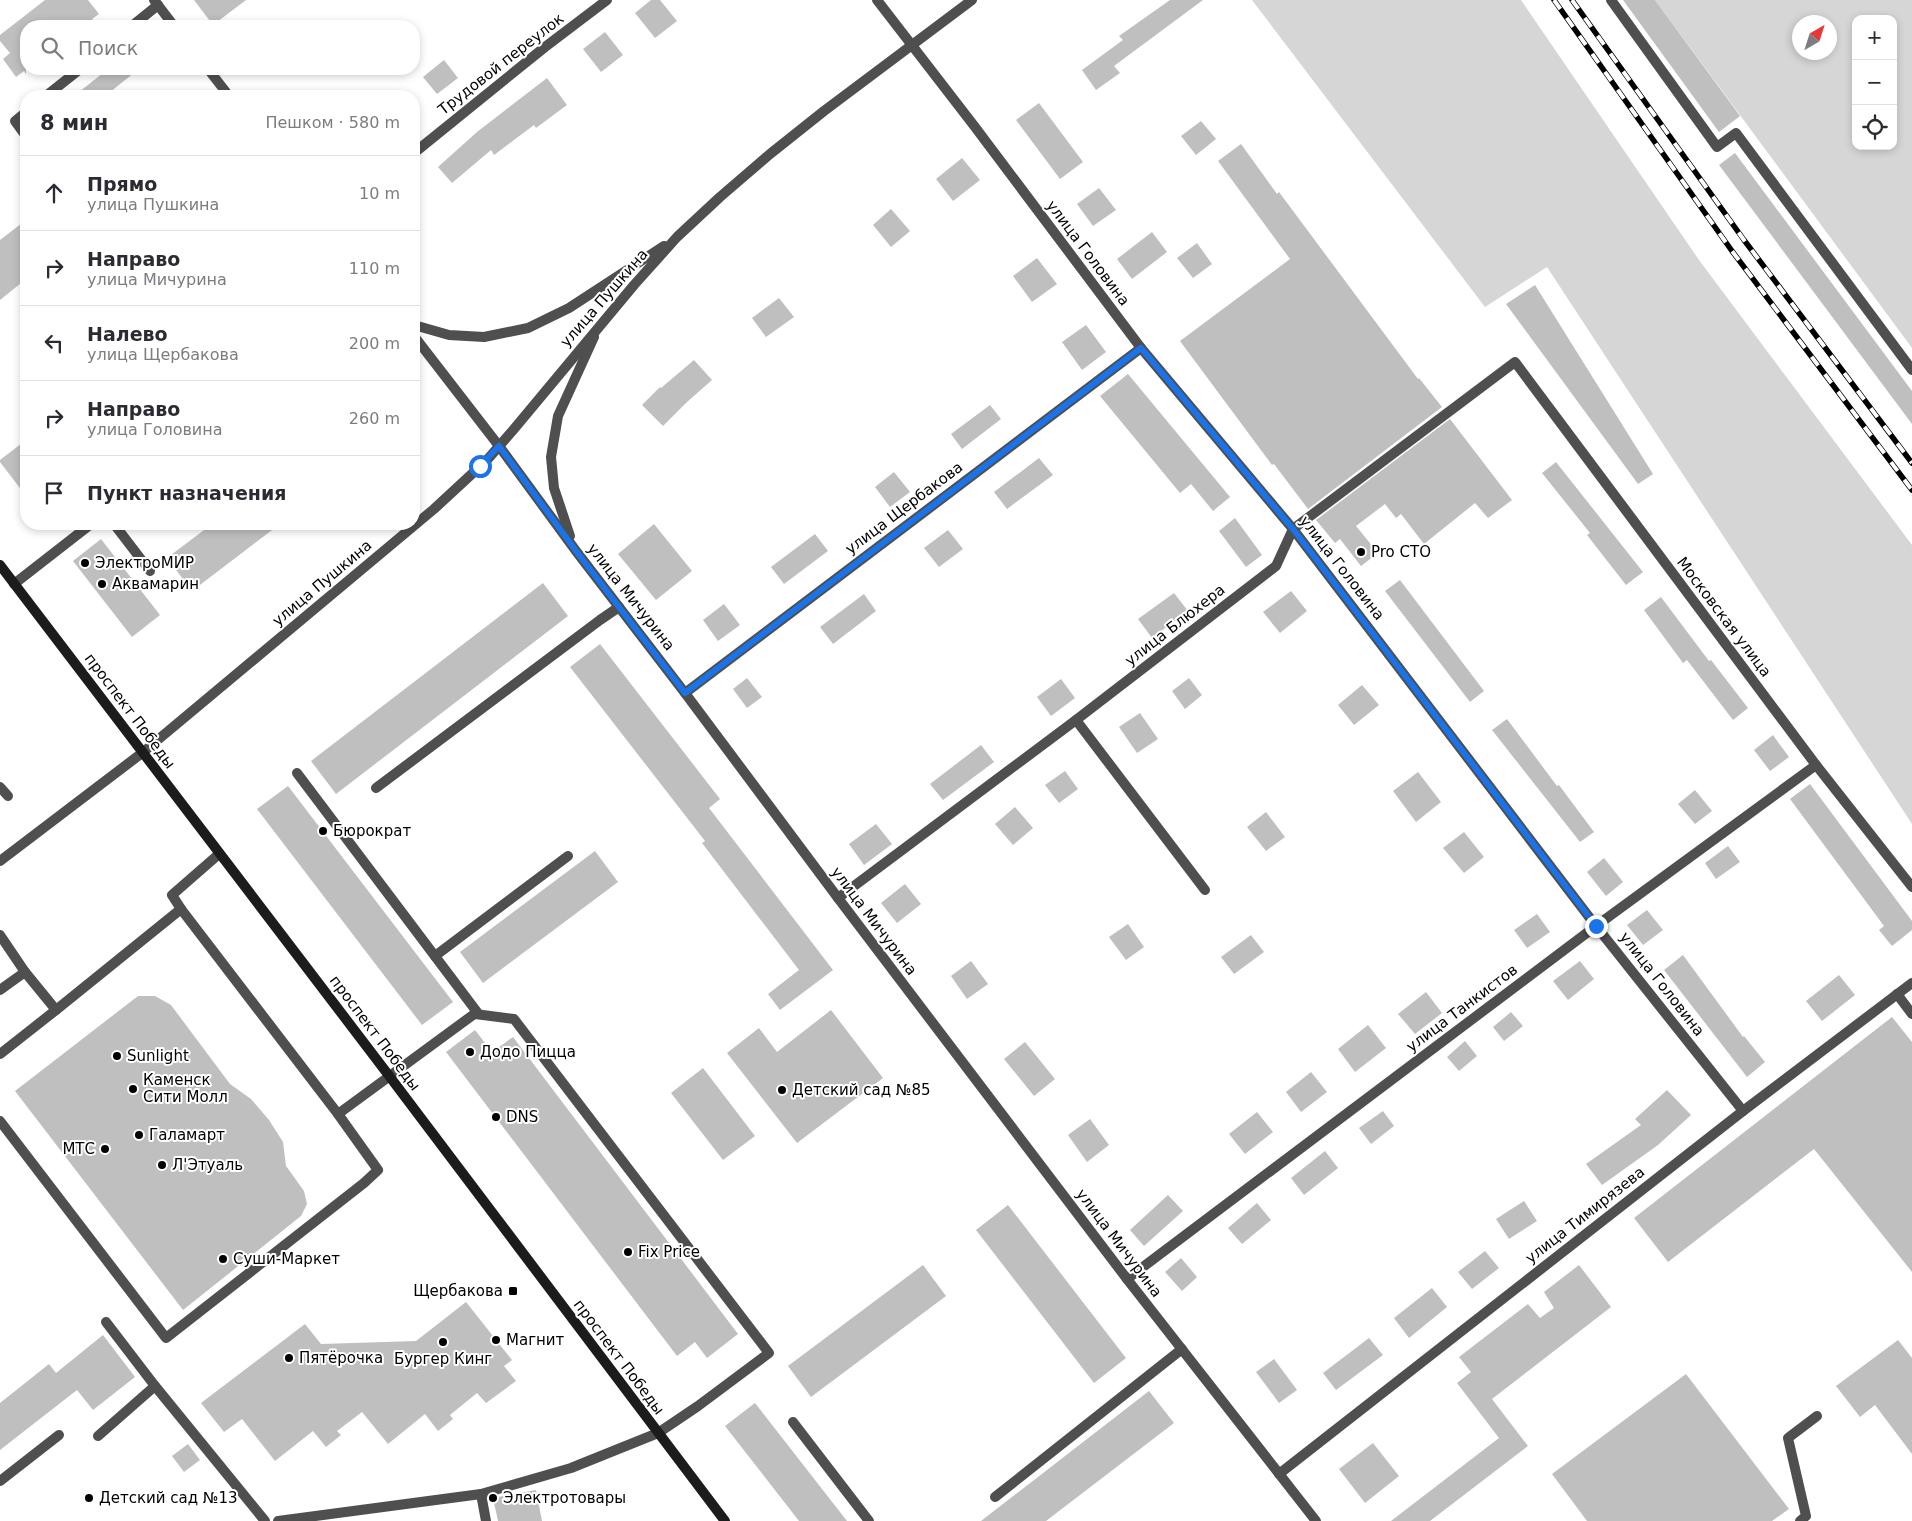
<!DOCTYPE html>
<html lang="ru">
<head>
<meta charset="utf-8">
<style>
  :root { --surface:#fff; --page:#f7f7f7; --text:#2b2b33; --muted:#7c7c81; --line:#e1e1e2 }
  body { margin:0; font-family:"DejaVu Sans",sans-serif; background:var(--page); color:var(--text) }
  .controls { position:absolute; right:15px; top:15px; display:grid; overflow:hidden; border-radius:10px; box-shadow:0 2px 8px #0003 }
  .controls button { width:45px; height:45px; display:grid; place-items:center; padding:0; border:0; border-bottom:1px solid var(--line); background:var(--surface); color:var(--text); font:25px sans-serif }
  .compass { position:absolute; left:1792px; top:15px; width:45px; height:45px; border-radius:50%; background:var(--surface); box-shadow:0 2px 8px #0003; rotate:39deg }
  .stop { position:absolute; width:15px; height:15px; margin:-11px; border:4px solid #1a73e8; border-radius:50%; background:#fff }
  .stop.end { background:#1a73e8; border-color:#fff; box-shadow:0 1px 5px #0008 }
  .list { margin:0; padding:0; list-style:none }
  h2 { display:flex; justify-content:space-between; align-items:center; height:65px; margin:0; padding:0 20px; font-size:21px }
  h2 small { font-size:16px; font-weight:400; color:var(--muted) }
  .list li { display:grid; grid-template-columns:32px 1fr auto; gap:15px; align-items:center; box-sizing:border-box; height:75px; padding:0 20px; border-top:1px solid var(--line) }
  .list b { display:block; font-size:19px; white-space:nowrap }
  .list p { margin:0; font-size:16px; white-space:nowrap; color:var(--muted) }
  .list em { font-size:16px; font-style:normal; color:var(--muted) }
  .icon { flex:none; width:28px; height:28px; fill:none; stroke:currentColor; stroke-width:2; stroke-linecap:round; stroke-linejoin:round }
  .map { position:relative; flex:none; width:1912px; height:1521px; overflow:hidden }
  .search { position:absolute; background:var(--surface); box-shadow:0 2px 8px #0003; left:20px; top:20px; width:400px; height:55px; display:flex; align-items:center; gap:12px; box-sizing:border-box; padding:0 18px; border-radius:20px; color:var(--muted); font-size:19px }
  .panel { position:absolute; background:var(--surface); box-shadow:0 2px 8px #0003; left:20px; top:90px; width:400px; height:440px; border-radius:20px }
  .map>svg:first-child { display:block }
  .green { fill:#d6d6d6; fill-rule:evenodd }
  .building { fill:#bfbfbf }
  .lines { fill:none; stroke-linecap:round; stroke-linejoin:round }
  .service { stroke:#4f4f4f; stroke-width:10 }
  .minor { stroke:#4f4f4f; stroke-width:10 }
  .tertiary { stroke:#4f4f4f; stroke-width:10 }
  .secondary { stroke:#1c1c1c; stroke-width:10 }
  .rail-casing { stroke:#000; stroke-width:5.5 }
  .rail { stroke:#fff; stroke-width:4; stroke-dasharray:11; stroke-linecap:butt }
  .route { stroke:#1a73e8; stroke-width:6 }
  .poi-dot { fill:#000; stroke:#fff; stroke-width:2 }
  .labels { text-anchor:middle; stroke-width:4; stroke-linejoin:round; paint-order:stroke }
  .street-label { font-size:15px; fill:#000; stroke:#fff }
  .poi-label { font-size:15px; fill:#000; stroke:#fff; text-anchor:start }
</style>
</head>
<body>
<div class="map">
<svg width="1912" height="1521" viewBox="0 0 1912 1521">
  <rect width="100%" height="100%" fill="#fff"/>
  <g class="green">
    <path d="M1252 0H1521L1699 260 1912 545V824L1547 267 1485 307Z"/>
    <path d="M1655 0H1912V348ZM1856 19H1893V146H1856ZM1800 22H1830V52H1800Z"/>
  </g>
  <g class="building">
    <path d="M45 0H88L99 14 92 19 98 26H26V74L24 71 16 77 3 59 10 53 0 41V35Z"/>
    <path d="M194 0H246L213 25Z"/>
    <path d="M651 0H660L677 21 655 38 635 13Z"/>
    <path d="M1170 0H1203L1114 66 1120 73 1096 90 1082 70 1123 40 1119 36Z"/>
    <path d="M1623 0H1655L1740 116 1719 132Z"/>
    <path d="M605 32 623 55 601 72 583 49Z"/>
    <path d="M444 60 458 78 437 94 423 77Z"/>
    <path d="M108 69H139L105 96H74Z"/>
    <path d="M547 78 567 105 536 128 534 125 494 155 491 150 452 183 438 167 477 132Z"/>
    <path d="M1039 103 1083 162 1060 179 1016 120Z"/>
    <path d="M1201 121 1216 139 1196 155 1181 136Z"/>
    <path d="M1241 144 1277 194 1279 192 1418 379 1419 378 1442 407 1308 509 1274 464 1272 465 1180 341 1290 259 1218 161Z"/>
    <path d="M1735 153 1912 391V424L1719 165Z"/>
    <path d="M962 158 980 180 953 201 936 179Z"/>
    <path d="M1099 188 1116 210 1093 226 1077 204Z"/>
    <path d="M891 209 910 231 891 247 873 225Z"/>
    <path d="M26 220V279L0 300V240Z"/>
    <path d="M1152 232 1167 252 1132 279 1117 259Z"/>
    <path d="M1197 243 1212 264 1193 278 1177 258Z"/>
    <path d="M1037 258 1057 284 1032 302 1013 276Z"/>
    <path d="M1535 285 1653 474 1638 484 1506 304Z"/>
    <path d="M779 298 794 317 766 337 752 318Z"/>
    <path d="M1086 325 1106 352 1082 370 1062 342Z"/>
    <path d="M694 360 712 380 687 402 663 426 642 405 660 387 661 388Z"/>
    <path d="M1128 374 1230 497 1213 511 1191 484 1180 493 1100 396Z"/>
    <path d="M990 405 1001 419 962 449 951 434Z"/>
    <path d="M1450 419 1512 500 1488 518 1475 503 1424 544 1401 514 1396 518 1385 504 1356 526 1378 553 1361 566 1340 539 1335 543 1316 520Z"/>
    <path d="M26 440V496L0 462V460Z"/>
    <path d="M1039 458 1053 475 1007 509 994 492Z"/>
    <path d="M1556 462 1643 572 1626 585 1587 535 1590 533 1542 473Z"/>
    <path d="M894 472 910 492 890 507 875 487Z"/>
    <path d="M1235 518 1262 555 1246 567 1219 531Z"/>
    <path d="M212 524H280L192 591 167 558Z"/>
    <path d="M654 524 692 571 656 600 618 554Z"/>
    <path d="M948 530 963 549 939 567 924 548Z"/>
    <path d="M815 534 828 551 784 584 771 567Z"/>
    <path d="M101 539 160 615 132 637 73 561Z"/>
    <path d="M1400 580 1484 691 1470 702 1385 591Z"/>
    <path d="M543 583 568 616 336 794 311 761Z"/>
    <path d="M1291 591 1307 611 1280 633 1263 612Z"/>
    <path d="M1174 593 1188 611 1152 638 1138 619Z"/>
    <path d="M864 594 876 611 833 644 820 627Z"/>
    <path d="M1661 597 1709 661 1711 660 1748 708 1733 720 1687 660 1683 663 1644 610Z"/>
    <path d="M724 604 740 625 718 641 703 620Z"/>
    <path d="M600 644 720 799 709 808 833 970 780 1010 768 994 799 970 702 843 705 841 570 667Z"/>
    <path d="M747 678 762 697 747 708 733 689Z"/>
    <path d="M1189 678 1202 695 1185 709 1172 691Z"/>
    <path d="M1061 679 1075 698 1051 716 1037 697Z"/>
    <path d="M1362 685 1379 705 1354 725 1338 705Z"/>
    <path d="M1140 713 1158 739 1137 753 1119 727Z"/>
    <path d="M1507 719 1557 786 1559 785 1594 832 1580 842 1492 730Z"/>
    <path d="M1773 735 1789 757 1770 771 1754 750Z"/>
    <path d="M981 745 994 762 943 800 930 784Z"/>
    <path d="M1065 771 1078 789 1059 803 1045 785Z"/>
    <path d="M1418 772 1441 802 1416 822 1393 791Z"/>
    <path d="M1810 784 1912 921V930L1892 946 1879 930 1884 926 1790 799Z"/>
    <path d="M288 786 453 1002 422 1025 257 809Z"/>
    <path d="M1695 790 1712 811 1695 824 1678 804Z"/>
    <path d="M1015 807 1033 828 1013 845 995 824Z"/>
    <path d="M1266 812 1285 837 1266 851 1247 827Z"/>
    <path d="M876 824 892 844 864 865 849 844Z"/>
    <path d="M1464 832 1484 857 1464 873 1443 848Z"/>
    <path d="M1728 846 1740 862 1716 879 1705 863Z"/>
    <path d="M595 851 618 882 483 983 460 952Z"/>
    <path d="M1604 858 1623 882 1606 896 1587 872Z"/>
    <path d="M905 884 921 904 897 923 881 903Z"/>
    <path d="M1647 910 1663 930 1643 945 1627 925Z"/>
    <path d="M1537 914 1550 932 1527 948 1514 930Z"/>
    <path d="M1128 924 1144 947 1126 960 1109 937Z"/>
    <path d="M1251 935 1264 952 1234 974 1221 957Z"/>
    <path d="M1683 955 1743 1037 1744 1036 1765 1062 1747 1077 1664 970Z"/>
    <path d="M971 961 988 984 967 999 951 976Z"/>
    <path d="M1580 961 1594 979 1568 1000 1553 981Z"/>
    <path d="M1839 975 1855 995 1822 1021 1806 1001Z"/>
    <path d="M1426 992 1442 1013 1415 1034 1398 1014Z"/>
    <path d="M138 996H155L171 1005 230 1084 251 1099 269 1120 283 1142 286 1166 304 1191 307 1204 301 1216 183 1310 15 1091Z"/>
    <path d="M831 1010 883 1078 797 1143 727 1053 759 1028 777 1052Z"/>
    <path d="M1511 1012 1523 1026 1504 1041 1493 1027Z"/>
    <path d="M1892 1017 1912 1042V1272L1814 1149 1668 1262 1634 1218Z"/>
    <path d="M1368 1025 1386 1048 1355 1072 1338 1049Z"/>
    <path d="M475 1030 492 1052 513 1037 738 1334 707 1358 695 1342 677 1356 446 1052Z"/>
    <path d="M1465 1041 1477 1056 1459 1071 1447 1057Z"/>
    <path d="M1025 1042 1055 1079 1034 1096 1004 1059Z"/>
    <path d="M703 1068 755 1136 723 1160 671 1093Z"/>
    <path d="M1311 1072 1327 1092 1301 1112 1286 1092Z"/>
    <path d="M1667 1090 1691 1115 1658 1145 1602 1185 1586 1164 1641 1125 1635 1119Z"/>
    <path d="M1383 1111 1394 1126 1371 1144 1359 1128Z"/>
    <path d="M1257 1112 1273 1132 1245 1154 1229 1134Z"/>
    <path d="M1090 1119 1109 1145 1087 1162 1068 1135Z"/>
    <path d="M1325 1151 1338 1168 1304 1195 1291 1178Z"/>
    <path d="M1168 1195 1183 1211 1144 1246 1130 1230Z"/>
    <path d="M1524 1201 1537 1221 1509 1239 1496 1219Z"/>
    <path d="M1257 1203 1271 1220 1242 1244 1228 1228Z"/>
    <path d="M1008 1205 1126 1358 1094 1383 976 1230Z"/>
    <path d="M1485 1251 1499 1268 1472 1289 1458 1272Z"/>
    <path d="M1181 1258 1197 1277 1182 1291 1165 1272Z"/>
    <path d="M923 1265 946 1296 811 1397 788 1366Z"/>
    <path d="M1579 1265 1611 1307 1492 1399 1528 1446 1430 1521H1391L1499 1438 1457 1383 1471 1372 1459 1357 1528 1304 1540 1318 1554 1308 1544 1292Z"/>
    <path d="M1432 1288 1447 1307 1409 1338 1394 1318Z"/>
    <path d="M466 1302 512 1360 504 1366 516 1381 486 1403 477 1393 450 1415 453 1419 438 1431 425 1414 388 1444 362 1412 337 1431 341 1435 326 1447 313 1431 275 1461 242 1419 224 1432 201 1403 305 1324 321 1344 416 1341Z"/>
    <path d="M103 1335 135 1377 93 1410 77 1390 0 1450V1403L49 1364 56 1373Z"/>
    <path d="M1369 1338 1383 1355 1336 1390 1323 1373Z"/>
    <path d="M1898 1340 1912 1358V1454L1875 1405 1860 1417 1836 1386Z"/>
    <path d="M1274 1359 1297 1390 1279 1403 1256 1372Z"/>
    <path d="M1686 1374 1789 1509 1772 1521H1587L1552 1474Z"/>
    <path d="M1149 1391 1174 1423 1046 1521H981Z"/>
    <path d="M755 1403 847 1521H799L725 1426Z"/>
    <path d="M1373 1443 1399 1476 1365 1503 1339 1469Z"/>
    <path d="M188 1444 200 1460 184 1472 172 1456Z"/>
    <path d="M536 1490 542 1521H498L493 1498Z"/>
  </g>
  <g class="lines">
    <g class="service">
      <path d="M1611 0 1717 147 1736 133 1912 370"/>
      <path d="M132 26 158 5"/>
      <path d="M46 96 80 69"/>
      <path d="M26 112 15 121 26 136"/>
      <path d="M114 524 150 571"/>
      <path d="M14 584 91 524"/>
      <path d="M1076 720 1205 890"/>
      <path d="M297 773 477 1012 338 1114"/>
      <path d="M0 787 8 796"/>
      <path d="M376 788 600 620 619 607"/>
      <path d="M0 935 25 972"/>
      <path d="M435 956 568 856"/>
      <path d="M0 990 25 972 56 1010"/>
      <path d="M1897 994 1912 1014"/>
      <path d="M0 1054 56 1010 181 909"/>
      <path d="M0 1121 166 1338 364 1183 378 1170 338 1114 181 909 172 895 219 854"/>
      <path d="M106 1322 155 1386 265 1521"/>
      <path d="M793 1422 869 1521"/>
      <path d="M98 1436 155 1386"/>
      <path d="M0 1481 59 1435"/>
      <path d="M481 1494 486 1521"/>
      <path d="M995 1497 1182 1349"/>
      <path d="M278 1521 481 1494 571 1468 658 1433 698 1406 769 1353 514 1019 475 1014"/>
      <path d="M1800 1521 1806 1516 1788 1438 1817 1416"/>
    </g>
    <g class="minor">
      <path d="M877 0 975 127 1141 348 1293 529 1596 926 1743 1111"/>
      <path d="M414 153 545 47 607 0"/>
      <path d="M685 693 1141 348"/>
      <path d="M838 898 1076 720 1276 566 1293 529 1515 362 1816 765 1912 887"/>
      <path d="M1127 1279 1596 926 1816 765"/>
      <path d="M1279 1474 1743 1111 1912 983"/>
    </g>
    <g class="tertiary">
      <path d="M154 0 174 26"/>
      <path d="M208 69 229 96"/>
      <path d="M414 325 449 335 484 337 528 328 569 308 664 246"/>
      <path d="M414 336 499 446 576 551 685 693 838 898 1127 1279 1316 1521"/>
      <path d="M570 536 554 488 551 457 558 416 594 337"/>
      <path d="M0 861 142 753 434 509 487 460 514 429 634 285 677 237 720 197 770 154 824 111 972 0"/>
    </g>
    <path class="secondary" d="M0 565 390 1077 725 1521"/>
    <defs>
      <g id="rail">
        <path d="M1554 0 1732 251 1912 490"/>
        <path d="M1572 0 1744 240 1912 463"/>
      </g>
    </defs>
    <use href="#rail" class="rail-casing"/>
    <use href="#rail" class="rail"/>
  </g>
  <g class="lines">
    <path class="route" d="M480 466 499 446 576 551 685 693 1141 348 1293 529 1596 926"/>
  </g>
  <g class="poi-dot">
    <circle cx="1361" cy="552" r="5"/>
    <circle cx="85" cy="563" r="5"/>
    <circle cx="102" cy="584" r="5"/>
    <circle cx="323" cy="831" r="5"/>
    <circle cx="470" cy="1052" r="5"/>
    <circle cx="117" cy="1056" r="5"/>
    <circle cx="133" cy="1089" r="5"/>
    <circle cx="782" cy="1090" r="5"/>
    <circle cx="496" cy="1117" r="5"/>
    <circle cx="139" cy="1135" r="5"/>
    <circle cx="105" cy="1149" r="5"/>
    <circle cx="162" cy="1165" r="5"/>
    <circle cx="628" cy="1252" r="5"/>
    <circle cx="223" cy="1259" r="5"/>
    <rect x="508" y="1286" width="10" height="10" rx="2.5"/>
    <circle cx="496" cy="1340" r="5"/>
    <circle cx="443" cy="1342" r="5"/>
    <circle cx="289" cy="1358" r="5"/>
    <circle cx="89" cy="1498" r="5"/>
    <circle cx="493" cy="1498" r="5"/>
  </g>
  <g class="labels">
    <g class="street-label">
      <text transform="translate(501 64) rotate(-38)" y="5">Трудовой переулок</text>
      <text transform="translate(1088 253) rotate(53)" y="5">улица Головина</text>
      <text transform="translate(604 298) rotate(-49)" y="5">улица Пушкина</text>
      <text transform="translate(904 508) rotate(-37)" y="5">улица Щербакова</text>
      <text transform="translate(1342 568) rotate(52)" y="5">улица Головина</text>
      <text transform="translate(322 583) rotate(-40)" y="5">улица Пушкина</text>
      <text transform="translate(631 597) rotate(52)" y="5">улица Мичурина</text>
      <text transform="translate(1724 617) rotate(53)" y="5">Московская улица</text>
      <text transform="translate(1175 625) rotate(-38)" y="5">улица Блюхера</text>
      <text transform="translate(130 711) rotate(53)" y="5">проспект Победы</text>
      <text transform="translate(874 921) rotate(53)" y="5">улица Мичурина</text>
      <text transform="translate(1662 984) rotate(52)" y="5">улица Головина</text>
      <text transform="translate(1462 1008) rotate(-37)" y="5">улица Танкистов</text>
      <text transform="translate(375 1033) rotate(53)" y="5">проспект Победы</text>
      <text transform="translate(1585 1215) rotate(-38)" y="5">улица Тимирязева</text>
      <text transform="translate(1119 1243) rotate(53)" y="5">улица Мичурина</text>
      <text transform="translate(619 1357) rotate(53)" y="5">проспект Победы</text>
    </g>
    <g class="poi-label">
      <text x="1371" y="557">Pro СТО</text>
      <text x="95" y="568">ЭлектроМИР</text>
      <text x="112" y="589">Аквамарин</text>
      <text x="333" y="836">Бюрократ</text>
      <text x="480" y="1057">Додо Пицца</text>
      <text x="127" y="1061">Sunlight</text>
      <text x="143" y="1085">Каменск<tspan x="143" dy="17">Сити Молл</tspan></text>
      <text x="792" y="1095">Детский сад №85</text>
      <text x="506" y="1122">DNS</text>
      <text x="149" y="1140">Галамарт</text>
      <text x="95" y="1154" text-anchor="end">МТС</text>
      <text x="172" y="1170">Л'Этуаль</text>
      <text x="638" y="1257">Fix Price</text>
      <text x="233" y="1264">Суши-Маркет</text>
      <text x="503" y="1296" text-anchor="end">Щербакова</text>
      <text x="506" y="1345">Магнит</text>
      <text x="299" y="1363">Пятёрочка</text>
      <text x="443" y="1364" text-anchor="middle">Бургер Кинг</text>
      <text x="99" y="1503">Детский сад №13</text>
      <text x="503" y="1503">Электротовары</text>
    </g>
  </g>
</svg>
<div class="controls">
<button>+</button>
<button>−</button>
<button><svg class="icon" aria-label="locate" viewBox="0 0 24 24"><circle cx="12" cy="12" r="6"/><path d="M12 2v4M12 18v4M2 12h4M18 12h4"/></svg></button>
</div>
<svg class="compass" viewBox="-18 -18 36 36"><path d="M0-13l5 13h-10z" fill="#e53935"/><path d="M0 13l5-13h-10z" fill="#7c7c81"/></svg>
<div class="stop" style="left:480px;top:466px"></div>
<div class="stop end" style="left:1596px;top:926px"></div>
<div class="search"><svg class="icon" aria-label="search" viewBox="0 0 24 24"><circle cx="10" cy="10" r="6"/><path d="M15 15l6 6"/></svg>Поиск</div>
<section class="panel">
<h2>8 мин<small>Пешком · 580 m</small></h2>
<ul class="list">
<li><svg class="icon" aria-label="ahead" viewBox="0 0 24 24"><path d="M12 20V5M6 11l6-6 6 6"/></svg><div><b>Прямо</b><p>улица Пушкина</p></div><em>10 m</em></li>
<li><svg class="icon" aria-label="right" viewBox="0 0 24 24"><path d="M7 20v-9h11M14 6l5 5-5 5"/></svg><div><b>Направо</b><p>улица Мичурина</p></div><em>110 m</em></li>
<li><svg class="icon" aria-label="left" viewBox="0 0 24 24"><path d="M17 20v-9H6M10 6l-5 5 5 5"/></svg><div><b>Налево</b><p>улица Щербакова</p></div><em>200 m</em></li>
<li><svg class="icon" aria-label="right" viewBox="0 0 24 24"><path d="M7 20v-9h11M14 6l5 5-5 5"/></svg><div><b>Направо</b><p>улица Головина</p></div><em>260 m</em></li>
<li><svg class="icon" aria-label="arrive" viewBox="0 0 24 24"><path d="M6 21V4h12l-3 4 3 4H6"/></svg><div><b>Пункт назначения</b></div></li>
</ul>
</section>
</div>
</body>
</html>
